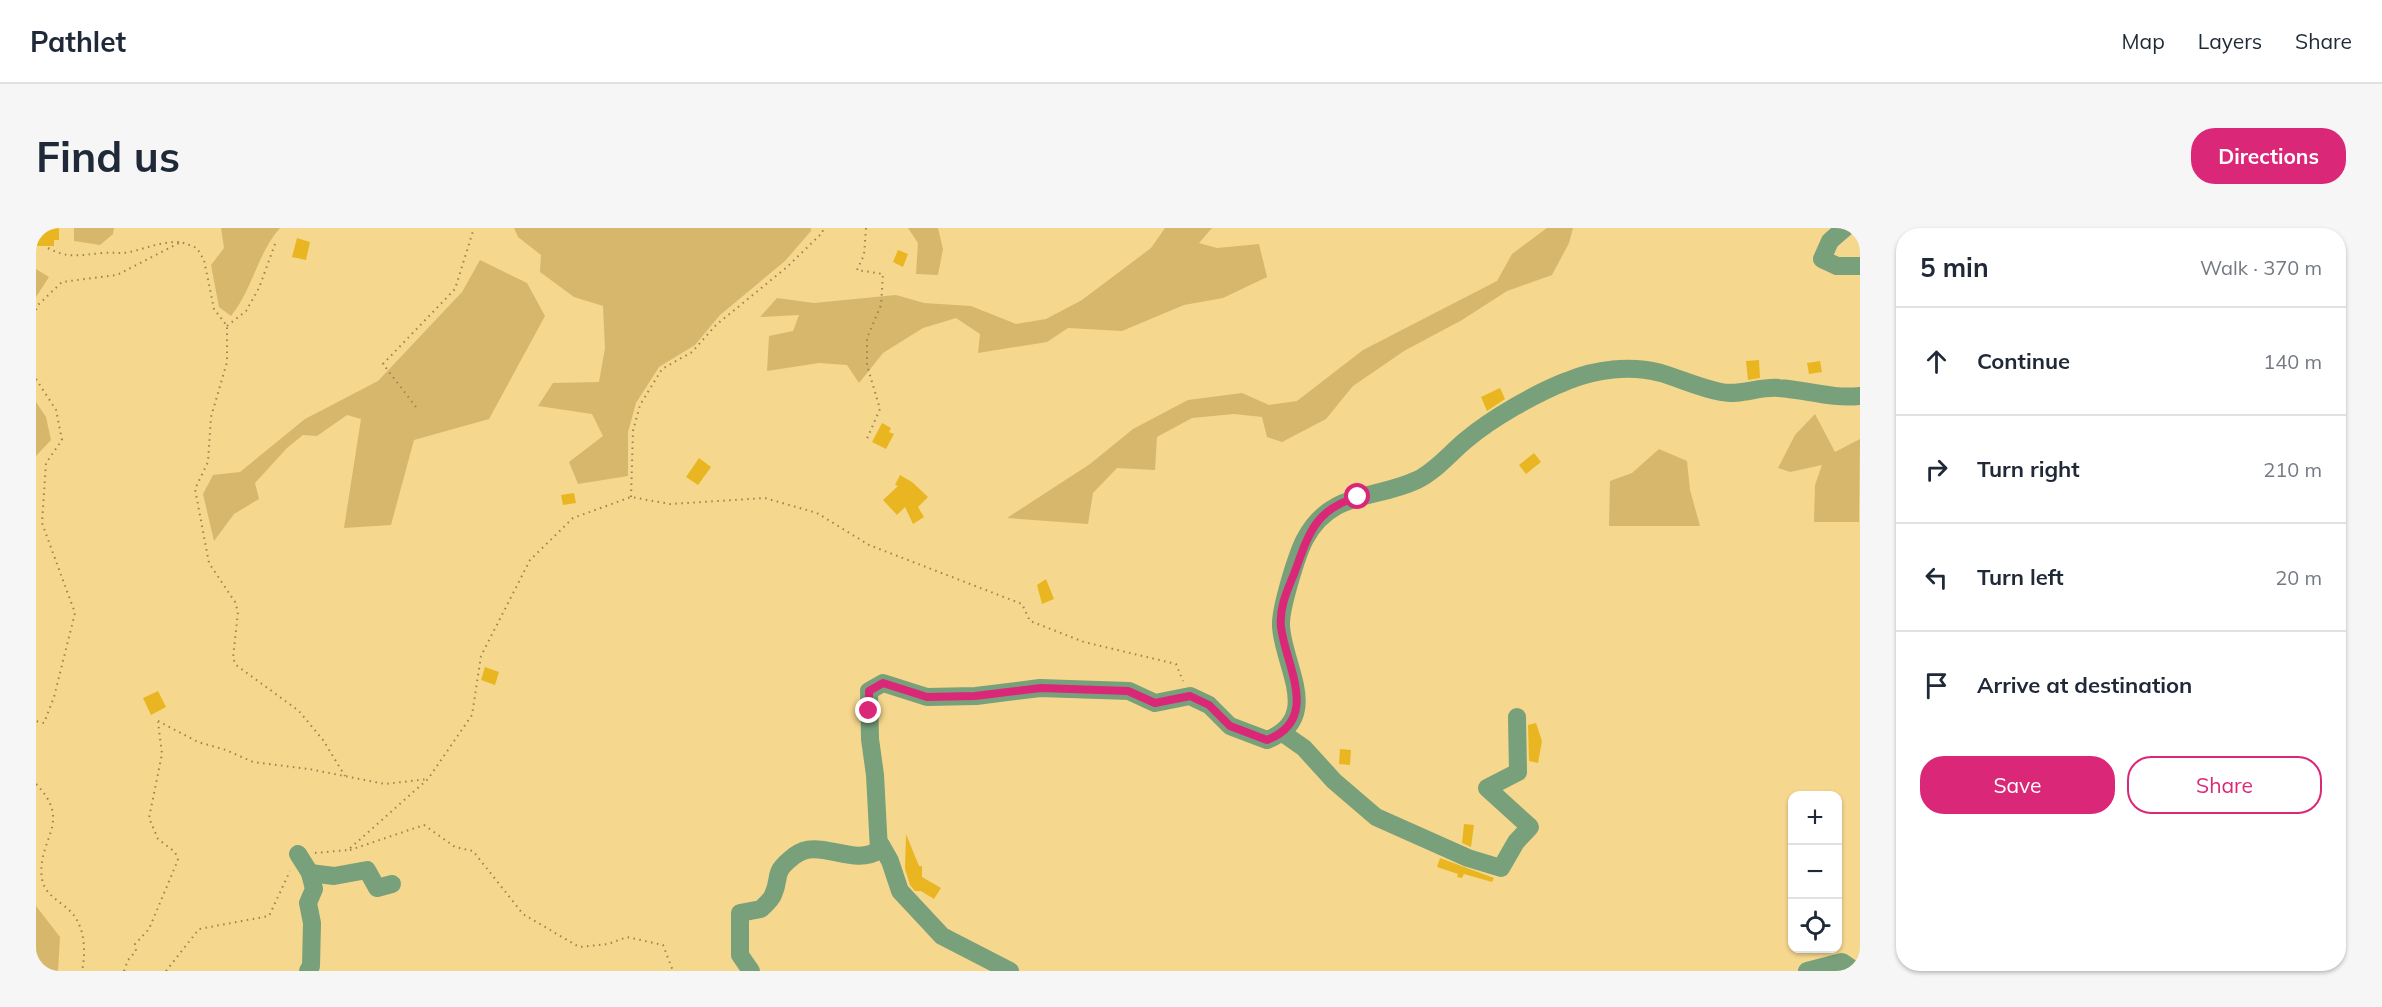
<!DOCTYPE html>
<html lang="en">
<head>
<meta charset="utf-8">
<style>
  :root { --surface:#fff; --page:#f6f6f7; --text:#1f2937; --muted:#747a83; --line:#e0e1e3; --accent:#db2777 }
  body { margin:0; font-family:Mulish,sans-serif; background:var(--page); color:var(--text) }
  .controls { position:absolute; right:18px; bottom:18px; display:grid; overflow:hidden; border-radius:12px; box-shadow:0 2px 4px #0004 }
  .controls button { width:54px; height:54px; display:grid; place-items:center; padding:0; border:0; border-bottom:2px solid var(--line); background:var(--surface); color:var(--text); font:30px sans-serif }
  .stop { position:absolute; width:18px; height:18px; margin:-14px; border:4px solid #db2777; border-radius:50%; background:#fff }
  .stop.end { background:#db2777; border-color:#fff; box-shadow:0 2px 6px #0008 }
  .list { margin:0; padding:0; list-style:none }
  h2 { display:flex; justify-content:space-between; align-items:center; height:78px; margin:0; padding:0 24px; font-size:26px }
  h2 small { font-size:20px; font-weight:400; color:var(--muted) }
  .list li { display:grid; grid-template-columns:39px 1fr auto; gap:18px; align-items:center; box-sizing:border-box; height:108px; padding:0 24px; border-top:2px solid var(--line) }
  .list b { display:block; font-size:22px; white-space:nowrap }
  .list em { font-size:20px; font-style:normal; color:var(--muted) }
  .actions { display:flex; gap:12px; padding:18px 24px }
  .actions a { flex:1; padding:14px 0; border:2px solid var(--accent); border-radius:24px; text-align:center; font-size:21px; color:var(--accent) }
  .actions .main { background:var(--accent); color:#fff }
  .icon { flex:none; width:33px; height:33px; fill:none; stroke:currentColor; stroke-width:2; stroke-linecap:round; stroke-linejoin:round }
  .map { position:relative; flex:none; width:1824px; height:743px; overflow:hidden; border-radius:24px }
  header { display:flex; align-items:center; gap:36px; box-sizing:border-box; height:84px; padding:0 30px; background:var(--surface); border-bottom:2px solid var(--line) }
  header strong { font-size:28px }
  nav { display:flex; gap:33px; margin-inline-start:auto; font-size:21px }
  .intro { display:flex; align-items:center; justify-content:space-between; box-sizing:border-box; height:144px; padding:0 36px }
  h1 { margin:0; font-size:42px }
  .button { padding:15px 27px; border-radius:24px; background:var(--accent); color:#fff; font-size:21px; font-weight:700 }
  main { display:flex; gap:36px; padding:0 36px }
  aside { flex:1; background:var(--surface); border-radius:24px; box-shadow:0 2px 4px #0004 }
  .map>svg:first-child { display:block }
  .green { fill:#d7b76c }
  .building { fill:#e9b621 }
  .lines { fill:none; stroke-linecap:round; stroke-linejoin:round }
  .path { stroke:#9a844f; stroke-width:2; stroke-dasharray:1.5 4.5; stroke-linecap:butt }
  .minor { stroke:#77a07b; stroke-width:18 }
  .route { stroke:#db2777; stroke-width:8 }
</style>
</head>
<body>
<header>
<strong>Pathlet</strong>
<nav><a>Map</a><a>Layers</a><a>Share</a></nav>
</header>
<div class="intro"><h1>Find us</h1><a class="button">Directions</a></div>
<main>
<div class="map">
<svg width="1824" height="743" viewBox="0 0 1824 743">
  <rect width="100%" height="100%" fill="#f6d78e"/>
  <g class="green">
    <path d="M38 0H78L77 6 64 17 38 13Z"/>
    <path d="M185 0H244C221 26 217 61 195 88L183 79 175 37 188 20Z"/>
    <path d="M478 0H775V3L749 33 684 87 659 117 623 139 600 175 592 204V248L542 256 533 234 567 208 556 186 502 178 517 155 563 154 569 120 567 78 538 69 504 44 505 27 482 9Z"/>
    <path d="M872 0H902L907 21 902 47 880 46 882 15Z"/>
    <path d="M1129 0H1176L1163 15 1181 20 1223 16 1231 49 1187 70 1148 77 1086 103 1032 100 1011 114 942 125 944 106 920 90 887 100 847 125 823 155 811 137 783 135 731 143 733 108 757 103 763 87 724 89 741 70 778 75 860 67 888 75 935 78 980 96 1010 91 1046 72 1115 20Z"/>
    <path d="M1511 0H1537L1533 15 1516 47 1471 63 1426 92 1368 123 1317 158 1290 191 1246 214 1231 209 1226 189 1198 186 1156 190 1121 209 1119 242 1081 240 1057 265 1052 296 971 290 1054 236 1097 201 1152 172 1206 165 1233 177 1261 173 1327 122 1461 53 1476 26Z"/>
    <path d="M444 32 491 55 509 88 453 191 378 212 355 297 308 300 325 191 311 187 281 208 267 207 251 220 219 255 223 271 198 286 178 313 167 266 177 247 204 244 269 191 342 153 426 64Z"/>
    <path d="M0 41 13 49 0 69Z"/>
    <path d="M0 174 10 189 15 212 0 228Z"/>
    <path d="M1779 186 1799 224 1824 211 1823 294H1778L1779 257 1786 237 1754 244 1742 240 1759 207Z"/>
    <path d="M1623 221 1651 233 1654 262 1664 298H1573L1574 253 1596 245Z"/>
    <path d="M0 678 24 709 22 743H0Z"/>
  </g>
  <g class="building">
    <path d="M1 0H23V12H18V18H1Z"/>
    <path d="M261 10 274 14 270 32 256 29Z"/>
    <path d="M862 22 872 26 867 39 857 34Z"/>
    <path d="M1723 132 1724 150 1712 152 1710 133Z"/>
    <path d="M1784 133 1786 144 1773 146 1771 135Z"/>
    <path d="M1464 160 1469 171 1451 183 1445 169Z"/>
    <path d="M846 195 855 200 853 204 858 206 850 221 836 214Z"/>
    <path d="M1498 225 1505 234 1490 246 1483 237Z"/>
    <path d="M663 230 675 239 662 257 650 249Z"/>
    <path d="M864 247 876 254 892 269 882 279 888 289 877 296 869 279 861 287 847 272 862 258 859 257Z"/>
    <path d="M538 265 540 275 527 277 525 267Z"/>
    <path d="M1010 351 1018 371 1006 376 1001 357Z"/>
    <path d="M449 439 463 444 459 457 445 452Z"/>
    <path d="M122 463 130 479 115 487 107 470Z"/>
    <path d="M1500 495 1506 513 1502 535 1493 533 1492 497Z"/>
    <path d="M1304 521 1315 522 1314 537 1303 536Z"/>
    <path d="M1428 596 1438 597 1435 619 1426 615Z"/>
    <path d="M870 606 883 638H886V649L905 660 898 671 885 663H879L874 657 869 641Z"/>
    <path d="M1404 630 1458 650 1456 654 1428 646 1426 650 1421 649 1422 646 1401 639Z"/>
  </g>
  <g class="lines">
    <g class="path">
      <path d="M830 0 828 27 821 42 847 46 845 77 831 110V137L844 181 830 213"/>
      <path d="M12 20C32 31 45 27 66 25 76 24 85 26 94 24 111 20 127 13 145 14"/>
      <path d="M0 82 2 77 26 54 81 47 145 14 161 20 168 32 178 81 191 98V134L175 189 172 234 159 261 173 335 199 374 202 384 197 430 200 437 263 483 287 512 309 548"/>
      <path d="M191 98 210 83 223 60 239 16"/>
      <path d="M0 151 20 182 26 212 10 235 6 295 39 385 18 469 8 495 0 493"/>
      <path d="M380 179 347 136 419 61 438 0"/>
      <path d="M595 269 597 203 604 177 626 141 656 124 680 97 751 39 787 4 786 0"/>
      <path d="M122 493 162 514 190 522 217 534 273 541 349 556 392 551"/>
      <path d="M0 556C38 595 0 611 6 651 9 668 25 673 36 685 49 700 50 724 46 743"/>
      <path d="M314 622 388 597 419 619 437 623 487 686 543 719 572 716 591 709 627 717 637 743"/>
      <path d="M279 625 312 622 392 551 436 487 445 428 494 332 537 290 595 269 634 276 729 270 781 285 833 317 986 376 994 393 1048 414 1140 436 1147 453"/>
      <path d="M88 743 92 732 100 723 99 716 113 701 142 632 139 624 122 611 113 590 126 526 122 494"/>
      <path d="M130 743 163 701 233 688 254 643"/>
    </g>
    <g class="minor">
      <path d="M1809 0 1794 13 1786 31 1801 38H1824"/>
      <path d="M1248 506 1268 520 1298 553 1340 589 1432 630 1465 640 1480 614 1494 599 1451 560 1482 544 1481 489"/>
      <path d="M845 617 854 633 864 663 906 708 974 743"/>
      <path d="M262 626 274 645 278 661 272 675 276 695 275 738 272 743"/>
      <path d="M274 645 298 648 331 642 341 660 356 656"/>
      <path d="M715 743 704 727V685L725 681C729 677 735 672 737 667 746 647 735 646 758 628 782 608 817 640 843 622L839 547 834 511 833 463 847 455 891 469 940 468 1004 460 1093 463 1119 475 1154 468 1173 477 1194 498 1231 512C1287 490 1247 438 1245 398 1244 381 1261 326 1269 311 1295 262 1339 272 1381 252 1400 243 1414 225 1430 212 1456 190 1500 165 1531 153 1560 141 1594 137 1625 145 1645 151 1664 160 1685 164 1704 168 1724 158 1743 160 1771 162 1796 171 1824 168"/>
      <path d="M1771 743 1806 734 1819 743"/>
    </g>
  </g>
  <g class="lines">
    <path class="route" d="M833 483V463L847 455 891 469 939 468 1005 460 1092 463 1119 475 1154 468 1173 477 1194 498 1231 512C1285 491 1250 439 1245 399 1243 380 1251 363 1258 346 1272 308 1278 281 1322 269"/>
  </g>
</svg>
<div class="controls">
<button>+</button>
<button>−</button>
<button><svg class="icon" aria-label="locate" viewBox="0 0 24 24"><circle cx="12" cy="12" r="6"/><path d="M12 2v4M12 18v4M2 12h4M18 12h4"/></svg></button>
</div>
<div class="stop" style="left:1322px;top:269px"></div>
<div class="stop end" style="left:833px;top:483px"></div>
</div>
<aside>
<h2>5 min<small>Walk · 370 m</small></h2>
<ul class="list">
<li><svg class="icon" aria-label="ahead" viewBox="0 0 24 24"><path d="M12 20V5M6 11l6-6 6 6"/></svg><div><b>Continue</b></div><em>140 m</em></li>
<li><svg class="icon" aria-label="right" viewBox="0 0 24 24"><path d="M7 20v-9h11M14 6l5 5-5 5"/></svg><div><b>Turn right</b></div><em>210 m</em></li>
<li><svg class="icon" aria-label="left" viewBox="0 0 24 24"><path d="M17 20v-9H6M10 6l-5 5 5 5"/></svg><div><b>Turn left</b></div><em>20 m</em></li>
<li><svg class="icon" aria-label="arrive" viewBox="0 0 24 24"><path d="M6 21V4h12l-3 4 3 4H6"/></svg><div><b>Arrive at destination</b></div></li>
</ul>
<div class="actions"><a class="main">Save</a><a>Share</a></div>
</aside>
</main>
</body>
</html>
